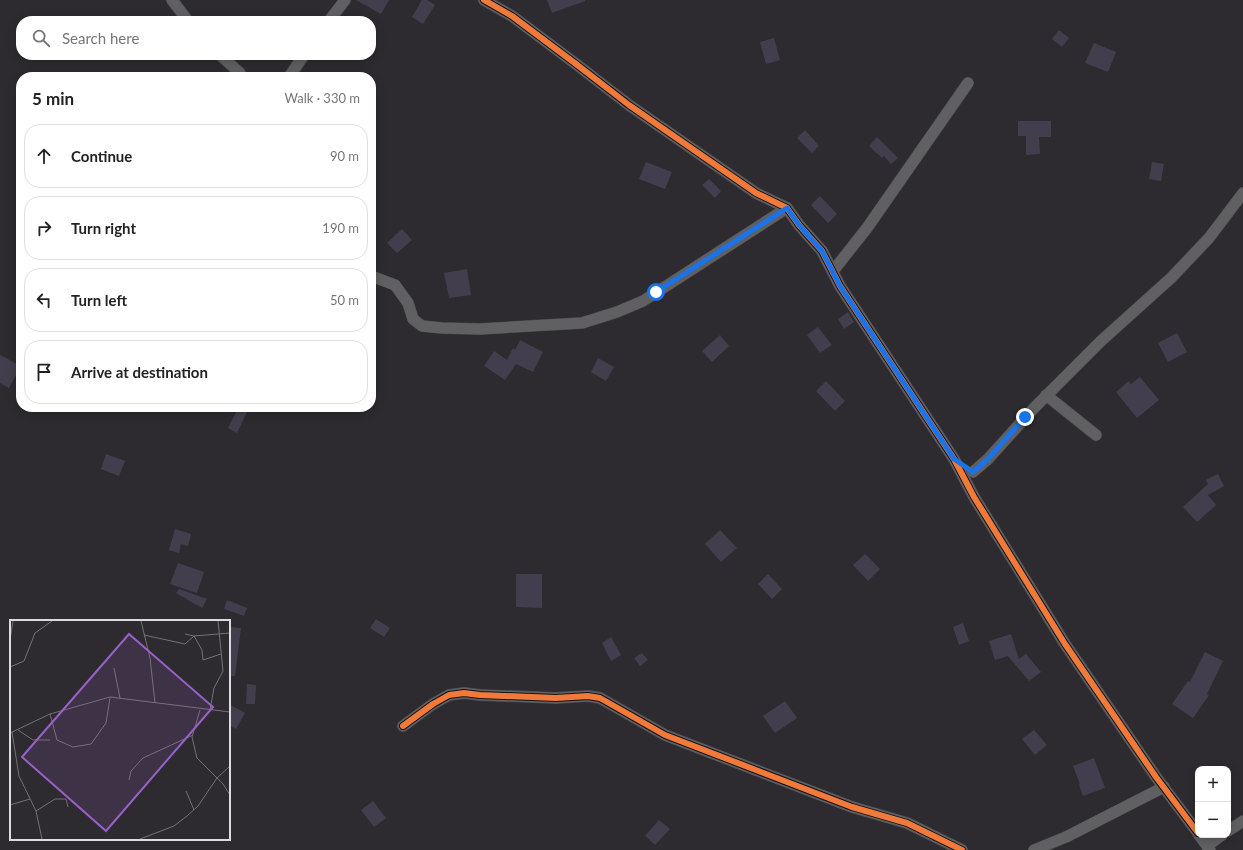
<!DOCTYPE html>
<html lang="en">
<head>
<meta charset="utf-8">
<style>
  :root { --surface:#fff; --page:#f6f6f6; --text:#222; --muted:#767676; --line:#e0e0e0 }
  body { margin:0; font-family:Lato,sans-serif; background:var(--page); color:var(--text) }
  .controls { position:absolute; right:12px; bottom:12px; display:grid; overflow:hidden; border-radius:8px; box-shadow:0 2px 10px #0003 }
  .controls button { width:36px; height:36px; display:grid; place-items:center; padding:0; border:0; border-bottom:1px solid var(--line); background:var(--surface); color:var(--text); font:20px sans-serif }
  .stop { position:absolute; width:12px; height:12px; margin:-9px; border:3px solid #1a73e8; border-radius:50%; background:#fff }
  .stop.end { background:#1a73e8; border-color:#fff; box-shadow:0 1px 4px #0008 }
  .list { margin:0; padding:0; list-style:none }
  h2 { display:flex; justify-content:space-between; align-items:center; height:52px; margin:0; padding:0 16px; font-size:17px }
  h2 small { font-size:13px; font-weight:400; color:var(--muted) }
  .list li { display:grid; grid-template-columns:26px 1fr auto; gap:12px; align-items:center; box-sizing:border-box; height:64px; margin:0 8px 8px; padding:0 8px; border:1px solid var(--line); border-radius:16px }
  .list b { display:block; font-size:15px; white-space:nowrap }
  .list em { font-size:13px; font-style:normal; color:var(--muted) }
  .icon { flex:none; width:22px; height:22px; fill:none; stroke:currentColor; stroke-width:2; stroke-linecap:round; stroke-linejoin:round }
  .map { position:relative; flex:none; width:1243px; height:850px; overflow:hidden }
  .search { position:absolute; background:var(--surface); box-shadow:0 2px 10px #0003; left:16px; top:16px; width:360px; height:44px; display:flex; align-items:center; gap:10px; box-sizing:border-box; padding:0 14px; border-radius:16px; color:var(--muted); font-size:15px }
  .panel { position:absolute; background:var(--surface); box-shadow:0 2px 10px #0003; left:16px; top:72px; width:360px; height:340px; border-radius:16px }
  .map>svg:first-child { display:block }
  .building { fill:#433e4d }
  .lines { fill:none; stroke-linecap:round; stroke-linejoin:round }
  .street-casing { stroke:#49484b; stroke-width:12 }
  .street { stroke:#606062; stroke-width:11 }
  .cycleway-casing { stroke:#141316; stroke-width:8 }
  .cycleway { stroke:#f17a3a; stroke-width:6 }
  .route { stroke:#1a73e8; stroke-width:5 }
  .inset-road { fill:none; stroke:#737175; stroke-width:1 }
  .view { fill:#9860c9; fill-opacity:0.15; stroke:#9860c9; stroke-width:2 }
  .inset-edge { fill:none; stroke:#dcdbdf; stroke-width:2 }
</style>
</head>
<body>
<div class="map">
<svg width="1243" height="850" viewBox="0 0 1243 850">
  <rect width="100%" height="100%" fill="#2d2b2f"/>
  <g class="building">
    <path d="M356 0H389L381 14Z"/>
    <path d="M422 0H427L435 5 423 24 412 17Z"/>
    <path d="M547 0H585V1L552 13Z"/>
    <path d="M1059 30 1069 38 1062 47 1052 39Z"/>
    <path d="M774 38 780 60 766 64 760 42Z"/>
    <path d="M1094 43 1116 52 1108 72 1085 63Z"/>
    <path d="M1018 121H1051V137H1039L1040 154 1026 155V136H1018Z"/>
    <path d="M805 130 819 146 812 153 797 138Z"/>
    <path d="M877 137 898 158 891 164 884 156 882 158 869 146Z"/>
    <path d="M646 162 672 172 665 189 639 179Z"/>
    <path d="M1152 162 1164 164 1161 181 1149 179Z"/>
    <path d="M709 179 721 191 715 198 702 185Z"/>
    <path d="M820 196 837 214 828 223 811 205Z"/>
    <path d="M402 229 412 240 397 253 387 243Z"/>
    <path d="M467 269 471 295 449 298 444 273Z"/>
    <path d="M848 312 854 322 844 329 838 319Z"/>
    <path d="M818 327 832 345 820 353 807 335Z"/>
    <path d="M1177 333 1187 352 1168 362 1158 343Z"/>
    <path d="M720 335 729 346 712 362 702 351Z"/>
    <path d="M520 340 543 352 533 372 516 364 505 380 484 366 494 351 507 360 513 348 515 350Z"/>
    <path d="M0 355 21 366 9 388 0 383Z"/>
    <path d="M598 358 614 367 606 381 591 372Z"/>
    <path d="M1140 377 1159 400 1137 418 1116 392 1129 381 1131 384Z"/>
    <path d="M826 381 845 401 835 411 816 391Z"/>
    <path d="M238 408 247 412 237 433 228 428Z"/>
    <path d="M106 454 125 461 119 476 101 469Z"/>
    <path d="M1218 474 1224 486 1208 495 1216 505 1197 522 1183 507 1208 484 1206 480Z"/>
    <path d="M175 529 191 534 188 546 181 544 179 553 169 550Z"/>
    <path d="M720 530 737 548 721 562 705 544Z"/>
    <path d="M865 554 880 569 868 581 853 565Z"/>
    <path d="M178 563 204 572 197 593 170 584Z"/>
    <path d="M516 574H542V608L516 607Z"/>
    <path d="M768 574 782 589 772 599 758 584Z"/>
    <path d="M179 589 207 599 202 608 176 593Z"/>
    <path d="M227 600 247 608 244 616 224 609Z"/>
    <path d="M376 619 390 628 384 637 370 628Z"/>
    <path d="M963 623 969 641 959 645 953 627Z"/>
    <path d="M229 627 241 628 235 676H229Z"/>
    <path d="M1011 634 1019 659 1026 654 1041 672 1029 681 1008 656 995 660 989 641Z"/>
    <path d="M611 637 621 655 611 661 602 643Z"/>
    <path d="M1205 652 1223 661 1207 694 1209 695 1193 718 1172 704 1188 681 1190 682Z"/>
    <path d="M642 653 648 660 640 666 634 658Z"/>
    <path d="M247 684 256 685 255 704H246Z"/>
    <path d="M785 701 797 718 775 733 763 716Z"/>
    <path d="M229 704 245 713 236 729 229 725Z"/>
    <path d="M1034 730 1047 745 1035 755 1022 739Z"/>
    <path d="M1094 758 1105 788 1083 796 1079 785 1080 784 1073 766Z"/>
    <path d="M373 801 386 818 374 827 361 810Z"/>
    <path d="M659 820 670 829 655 845 645 836Z"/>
  </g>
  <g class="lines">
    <defs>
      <g id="street">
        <path d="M172 0 188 21"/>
        <path d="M484 0 512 16 576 64 629 105 756 193 787 208 799 225 822 251 840 286 954 459 974 497 1065 644 1156 777 1198 833"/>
        <path d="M329 21 345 0"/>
        <path d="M220 55 240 73"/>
        <path d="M289 77 304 55"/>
        <path d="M833 271 867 228 968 83"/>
        <path d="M371 276 395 285 408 303 413 319 422 326 442 328 480 329 582 323 617 312 643 301 787 208"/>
        <path d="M1046 395 1096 435"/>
        <path d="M973 472 988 459 1035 407 1101 341 1171 278 1209 238 1243 193"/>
        <path d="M403 726 433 704 449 695 464 693 480 695 556 698 588 696 600 698 665 735 852 807 907 823 962 850"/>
        <path d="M1228 831 1243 821"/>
        <path d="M1199 835 1210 850"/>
        <path d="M1207 846 1222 835"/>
        <path d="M1034 850 1066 837 1164 787"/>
      </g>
    </defs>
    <use href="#street" class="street-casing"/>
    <use href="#street" class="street"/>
    <defs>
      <g id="cycleway">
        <path d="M484 0 512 16 576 64 629 105 756 193 787 208 799 225 822 251 840 286 954 459 974 497 1065 644 1156 777 1198 833"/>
        <path d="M403 726 433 704 449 695 464 693 480 695 556 698 588 696 600 698 665 735 852 807 907 823 962 850"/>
      </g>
    </defs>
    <use href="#cycleway" class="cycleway-casing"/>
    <use href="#cycleway" class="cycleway"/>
  </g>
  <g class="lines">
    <path class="route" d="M656 292 787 208 799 225 822 251 840 286 954 459 973 472 988 459 1025 417"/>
  </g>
  <g transform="translate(10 620)">
    <rect width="220" height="220" fill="#2d2b2f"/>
    <path class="inset-road" d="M131 1 140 38 145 83M175 14 184 16 220 13M134 15 175 24 184 16 192 30 193 40 211 34M0 20 3 1M0 47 14 41 25 13 42 1M104 48 110 78M190 90 182 117 187 138 213 164 220 175M200 90 204 68 213 51 208 1M40 94 47 120 63 127 81 124 96 103 100 78M8 110 23 120H40M2 112 9 156 26 191 32 219M0 113 40 94 100 77 220 92M119 160 121 151 133 138 183 115M176 171 184 190M0 185 20 179M26 191 45 179H56L58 187M130 219 164 206 177 196 188 186 207 158 220 146"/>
    <path class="view" d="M119 14 203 87 96 211 12 137Z"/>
    <rect width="220" height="220" class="inset-edge"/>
  </g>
</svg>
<div class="controls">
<button>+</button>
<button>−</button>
</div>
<div class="stop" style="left:656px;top:292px"></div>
<div class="stop end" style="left:1025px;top:417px"></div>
<div class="search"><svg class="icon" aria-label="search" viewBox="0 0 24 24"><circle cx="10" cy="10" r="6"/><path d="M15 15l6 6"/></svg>Search here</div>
<section class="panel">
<h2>5 min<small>Walk · 330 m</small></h2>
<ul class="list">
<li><svg class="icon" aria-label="ahead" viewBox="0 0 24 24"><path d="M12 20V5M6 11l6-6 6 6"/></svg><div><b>Continue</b></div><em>90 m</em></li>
<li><svg class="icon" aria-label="right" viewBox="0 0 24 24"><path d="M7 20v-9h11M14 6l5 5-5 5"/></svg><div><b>Turn right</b></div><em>190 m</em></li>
<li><svg class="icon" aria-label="left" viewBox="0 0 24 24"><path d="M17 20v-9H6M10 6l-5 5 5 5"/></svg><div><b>Turn left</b></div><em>50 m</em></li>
<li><svg class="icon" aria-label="arrive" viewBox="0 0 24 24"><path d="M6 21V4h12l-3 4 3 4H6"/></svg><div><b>Arrive at destination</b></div></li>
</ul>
</section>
</div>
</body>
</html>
